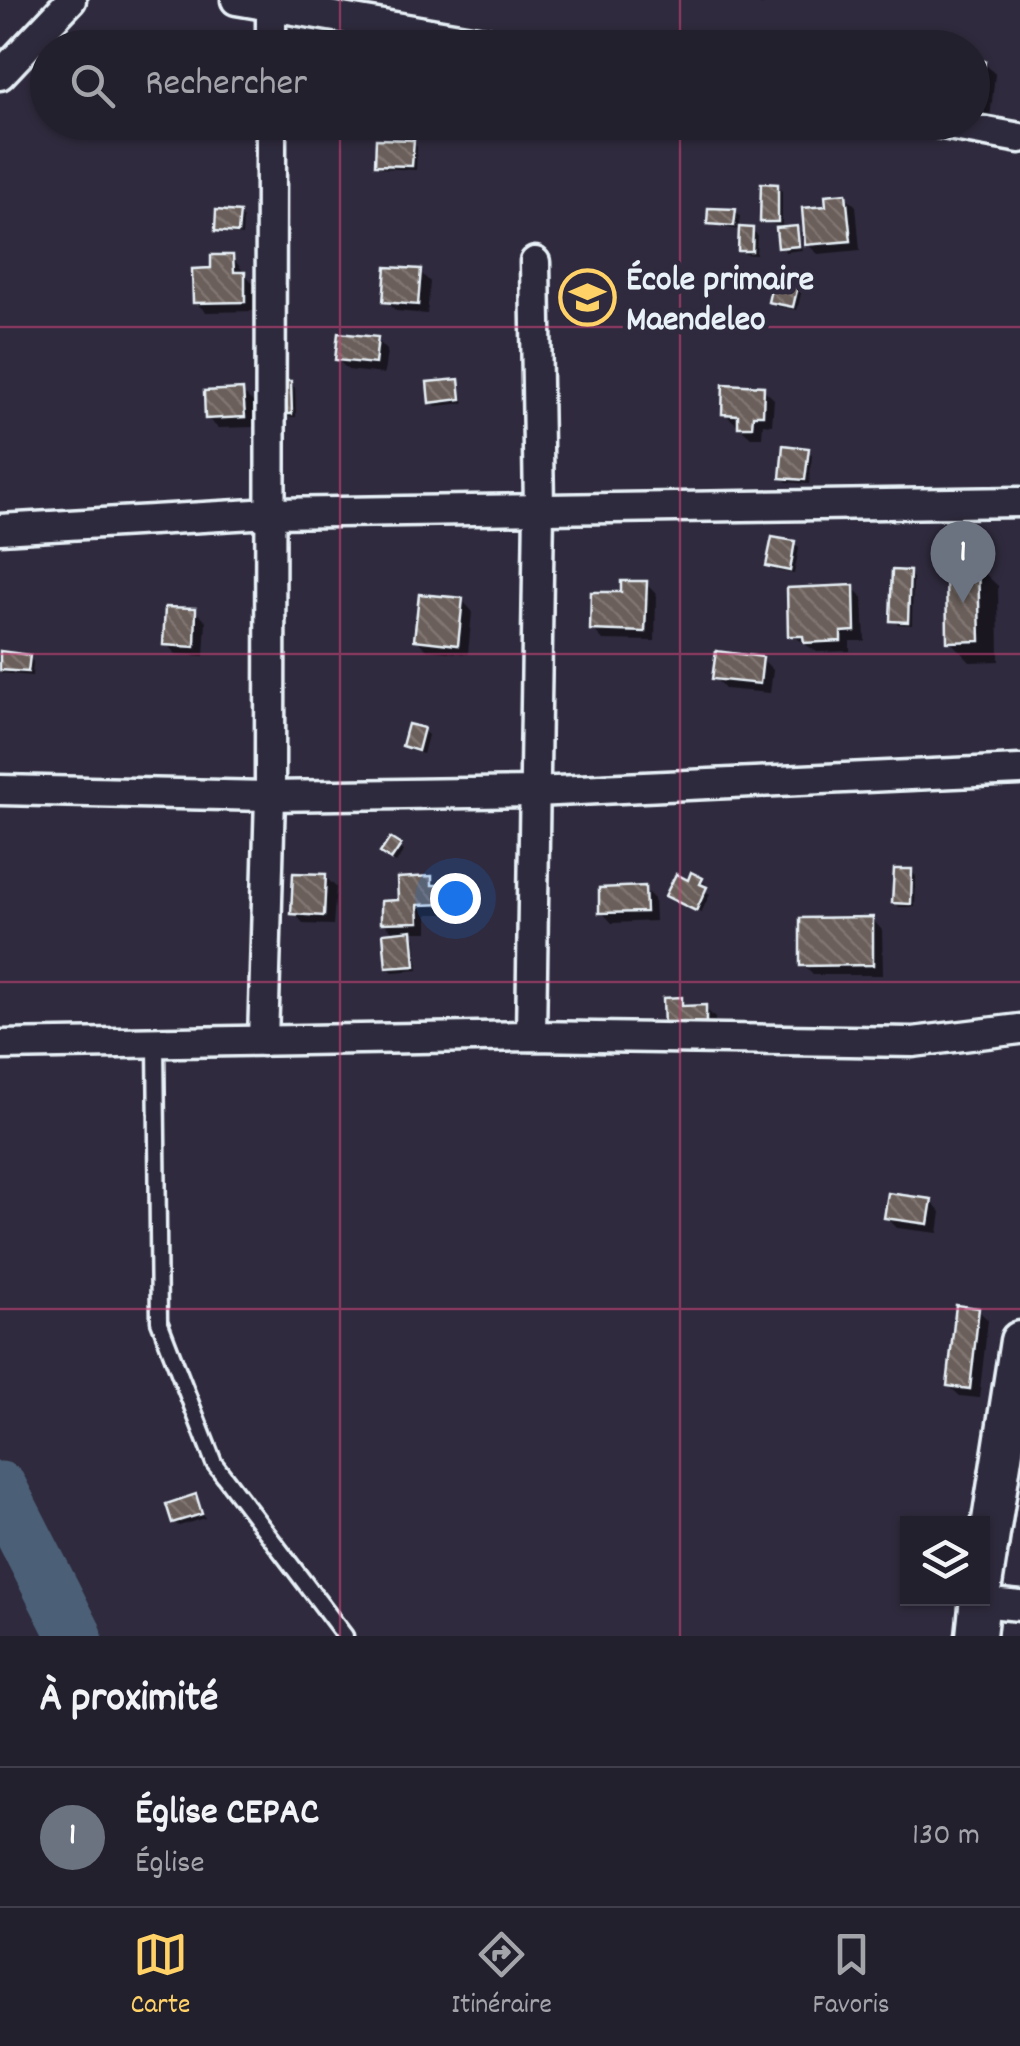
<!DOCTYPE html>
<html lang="fr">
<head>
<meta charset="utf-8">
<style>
  :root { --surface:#23202e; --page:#2b2836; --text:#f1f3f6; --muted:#a3a3aa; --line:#403e4a; --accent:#ffd166 }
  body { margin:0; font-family:Dekko,sans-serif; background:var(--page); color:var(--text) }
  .controls { position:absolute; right:30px; bottom:30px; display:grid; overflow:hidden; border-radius:0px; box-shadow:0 2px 8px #0004 }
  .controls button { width:90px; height:90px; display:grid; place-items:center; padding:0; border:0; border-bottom:2px solid var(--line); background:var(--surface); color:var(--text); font:50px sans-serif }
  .you { position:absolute; left:455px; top:898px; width:35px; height:35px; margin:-25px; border:8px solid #fff; border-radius:50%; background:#1a73e8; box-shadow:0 0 0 15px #1a73e833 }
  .badge { display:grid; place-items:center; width:65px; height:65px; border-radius:50%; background:var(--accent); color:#fff; font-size:32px; font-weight:700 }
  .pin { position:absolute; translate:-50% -82px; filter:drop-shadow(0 2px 5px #0008) }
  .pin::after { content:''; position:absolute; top:52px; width:35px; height:30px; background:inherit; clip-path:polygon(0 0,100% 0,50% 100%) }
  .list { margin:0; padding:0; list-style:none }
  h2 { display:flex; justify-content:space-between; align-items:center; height:130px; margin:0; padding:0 40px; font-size:42px }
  h2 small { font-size:32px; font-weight:400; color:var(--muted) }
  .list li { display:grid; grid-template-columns:65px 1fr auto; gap:30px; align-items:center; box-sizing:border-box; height:140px; padding:0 40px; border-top:2px solid var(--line) }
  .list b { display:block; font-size:38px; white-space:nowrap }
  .list p { margin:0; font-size:32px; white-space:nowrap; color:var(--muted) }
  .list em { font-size:32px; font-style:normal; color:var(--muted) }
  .icon { flex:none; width:55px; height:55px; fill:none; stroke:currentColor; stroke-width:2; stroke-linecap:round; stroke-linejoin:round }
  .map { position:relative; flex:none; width:1020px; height:1636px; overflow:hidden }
  .search { position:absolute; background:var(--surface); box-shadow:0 2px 8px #0004; left:30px; right:30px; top:30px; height:110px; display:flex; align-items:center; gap:25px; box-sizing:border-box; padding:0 35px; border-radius:55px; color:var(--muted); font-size:38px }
  .sheet { height:270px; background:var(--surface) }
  nav { display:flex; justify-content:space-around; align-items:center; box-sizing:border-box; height:140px; border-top:2px solid var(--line); background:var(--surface); font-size:28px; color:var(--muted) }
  nav a { display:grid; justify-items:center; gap:5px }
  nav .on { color:var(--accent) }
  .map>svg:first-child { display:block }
  .shadow { fill:#0007 }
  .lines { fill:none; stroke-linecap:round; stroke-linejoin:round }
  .river { stroke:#4c6077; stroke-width:55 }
  .building { fill:url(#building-back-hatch); stroke:#e8f1f8; stroke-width:2.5 }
  .lane-casing { stroke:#e8f1f8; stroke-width:21 }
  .street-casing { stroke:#e8f1f8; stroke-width:35 }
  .secondary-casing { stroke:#e8f1f8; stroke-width:45 }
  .lane { stroke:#2f2a3d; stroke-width:14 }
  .street { stroke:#2f2a3d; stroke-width:28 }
  .secondary { stroke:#2f2a3d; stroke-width:38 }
  .grid { fill:none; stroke:#ca437a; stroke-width:2.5; stroke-opacity:0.55 }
  .labels { text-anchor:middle; stroke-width:10; stroke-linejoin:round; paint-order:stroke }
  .poi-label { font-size:35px; font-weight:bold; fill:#e8f1f8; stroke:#2f2a3d; text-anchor:start }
</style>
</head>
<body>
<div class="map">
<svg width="1020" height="1636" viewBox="0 0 1020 1636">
  <defs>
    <pattern id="building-back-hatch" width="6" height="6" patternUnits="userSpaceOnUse" patternTransform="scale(2.5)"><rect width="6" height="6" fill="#6b5e5a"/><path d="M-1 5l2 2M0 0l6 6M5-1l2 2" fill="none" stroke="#807672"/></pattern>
  </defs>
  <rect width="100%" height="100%" fill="#2f2a3d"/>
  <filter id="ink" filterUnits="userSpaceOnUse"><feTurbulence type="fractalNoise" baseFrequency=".01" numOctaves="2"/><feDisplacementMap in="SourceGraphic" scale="20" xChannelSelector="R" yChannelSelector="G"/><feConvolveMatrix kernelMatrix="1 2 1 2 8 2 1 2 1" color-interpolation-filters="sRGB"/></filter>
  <g filter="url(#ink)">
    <g class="shadow">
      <path d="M310 0H347V7Z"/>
      <path d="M735 0H764L763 5Z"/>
      <path d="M984 63 995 74 989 127 972 122Z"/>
      <path d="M412 142 417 147 416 170 382 168 377 164Z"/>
      <path d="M777 186 782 191V230L796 229 802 250 785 252 778 226 763 221Z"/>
      <path d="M845 196 856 206 860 250 818 254 807 244 829 208Z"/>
      <path d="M735 212 740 216 738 230 710 223Z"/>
      <path d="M239 214 243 219 242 236 217 230Z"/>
      <path d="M752 230 757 235 756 255 745 254 741 250Z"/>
      <path d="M232 257 254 285 255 311 206 312 195 302 214 271Z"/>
      <path d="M420 272 430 282 427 314 396 311 386 301Z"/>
      <path d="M799 276 804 281 797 310 775 306 771 301Z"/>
      <path d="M376 339 387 350 384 374 348 370 337 359Z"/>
      <path d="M458 381 464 403 436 406 432 402Z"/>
      <path d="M290 383 295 388 296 417H284L279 413Z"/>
      <path d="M763 389 774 399 772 425 763 424 762 437H751L724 413Z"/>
      <path d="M242 392 253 402 254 427 218 428 207 418Z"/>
      <path d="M808 450 812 455 809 484 787 482 782 477Z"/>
      <path d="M794 544 799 548 794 574 773 570 769 566Z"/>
      <path d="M977 566 998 586 999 661 970 662 950 641Z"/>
      <path d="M909 573 913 578 912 625 898 624 893 620Z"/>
      <path d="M646 584 656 594 655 641 603 640 593 629 623 595Z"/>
      <path d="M853 588 863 598 865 641H850V651L817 652 791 635Z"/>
      <path d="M462 600 472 611 468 654 427 650 417 640Z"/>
      <path d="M195 611 206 621 204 656 176 654 166 644Z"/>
      <path d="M0 654 29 657 33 662 32 676 1 673Z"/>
      <path d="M762 659 773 670 770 693 725 689 715 678Z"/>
      <path d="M423 731 428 735 423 754 410 750 405 746Z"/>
      <path d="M399 847 404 851 396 863 387 857Z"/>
      <path d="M911 872 916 876 915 907H899L895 902Z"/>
      <path d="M325 877 336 887 333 925 304 924 294 913Z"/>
      <path d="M431 879 456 898 457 914H428V932H410L415 938 418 970 393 972 388 967 396 934 383 922Z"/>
      <path d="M701 880 706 884 703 890 710 894 701 913 668 896Z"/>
      <path d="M644 889 654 899 655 921 612 923 602 912Z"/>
      <path d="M872 919 882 930 883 975H813L803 965Z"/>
      <path d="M681 1000 689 1009 705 1008 715 1018 716 1036 666 1027Z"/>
      <path d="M931 1201 941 1212 938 1233 897 1228 887 1218Z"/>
      <path d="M978 1310 988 1320 979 1398 960 1396 949 1386Z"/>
      <path d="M195 1497 205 1518 179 1526 174 1522Z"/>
    </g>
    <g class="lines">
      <path class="river" d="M0 1489 75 1636"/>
    </g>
    <g class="building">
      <path d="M972 59 985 61 979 118 972 117Z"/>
      <path d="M376 139 414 140 412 166 375 165Z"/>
      <path d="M761 183 778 184V222H760Z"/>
      <path d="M846 193 851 241 805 245 802 208 826 206 825 195Z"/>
      <path d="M708 208 736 209 734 226 707 224Z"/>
      <path d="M216 210 240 212 238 233 215 231Z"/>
      <path d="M797 226 799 246 778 248 776 228Z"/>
      <path d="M739 227 753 228 752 251H738Z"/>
      <path d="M211 255H233L234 272H245V302L193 303 192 269 211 268Z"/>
      <path d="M386 267 421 269 418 305 383 302Z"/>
      <path d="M776 268 801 274 793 307 768 302Z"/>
      <path d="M338 333 378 337 375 364 335 360Z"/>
      <path d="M459 379 461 399 429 403 427 382Z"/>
      <path d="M277 381H291L292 414H277Z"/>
      <path d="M723 384 764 386 763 415H753L752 427H738V415L722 414Z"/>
      <path d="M243 389 245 417 205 419 204 391Z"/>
      <path d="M783 445 809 448 805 480 780 478Z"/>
      <path d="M772 537 795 541 790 571 766 566Z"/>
      <path d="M978 563 980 641 947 642 946 564Z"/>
      <path d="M892 570 910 571 908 622 890 621Z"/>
      <path d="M621 581H647L645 632 590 630 591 592H621Z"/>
      <path d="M854 585 855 631 841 632V641L804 643 803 636H788L787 588Z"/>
      <path d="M419 594 463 598 458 645 414 640Z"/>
      <path d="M165 607 196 608 195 647 163 645Z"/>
      <path d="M0 651 30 655 28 672 0 670Z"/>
      <path d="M716 651 763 657 760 684 712 679Z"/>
      <path d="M408 724 424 728 418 751 402 746Z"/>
      <path d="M390 838 401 845 391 860 380 853Z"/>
      <path d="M894 869H912L911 904 892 903Z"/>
      <path d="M691 872 703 878 700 884 707 887 696 911 665 896 676 874 688 880Z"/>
      <path d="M293 873 326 874 324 916 291 914Z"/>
      <path d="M432 876V885H447L448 904 418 905 419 922 381 923V901L398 900 397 878Z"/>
      <path d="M645 886 646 912 599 913V888Z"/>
      <path d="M873 917V965L800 966V918Z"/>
      <path d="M412 930 415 966 386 968 383 933Z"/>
      <path d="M682 997V1006L706 1005V1027L664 1028 663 998Z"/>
      <path d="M888 1193 932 1199 928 1224 884 1218Z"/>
      <path d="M956 1305 979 1308 970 1389 947 1386Z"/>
      <path d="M196 1494 202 1514 172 1523 166 1504Z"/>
    </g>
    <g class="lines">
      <defs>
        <path id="lane" d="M156 1045 159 1321 214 1463 345 1636"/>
        <g id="street">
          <path d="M236 0 518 48"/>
          <path d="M271 48V3"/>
          <path d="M0 75 71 0"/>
          <path d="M932 122 1020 138"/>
          <path d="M0 529 271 513 1020 502"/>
          <path d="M0 790 270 796 534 792 1020 770"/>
          <path d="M531 1036 539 508 535 262"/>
          <path d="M263 1041 270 796 271 122"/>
          <path d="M0 1045 531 1036 913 1042 1020 1029"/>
          <path d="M980 1602 1020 1606"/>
        </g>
        <g id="secondary">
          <path d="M982 1585 1020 1341"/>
          <path d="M976 1636 980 1598"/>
        </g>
      </defs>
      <use href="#lane" class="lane-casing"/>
      <use href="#street" class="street-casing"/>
      <use href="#secondary" class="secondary-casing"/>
      <use href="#lane" class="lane"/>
      <use href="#street" class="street"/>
      <use href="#secondary" class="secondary"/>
    </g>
  </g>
  <path class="grid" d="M340 0V48M680 0V48M340 122V1636M680 122V1636M0 327H1020M0 654H1020M0 982H1020M0 1309H1020"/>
  <defs>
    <symbol id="school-ring" viewBox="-11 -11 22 22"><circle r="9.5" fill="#2f2a3d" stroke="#ffd166" stroke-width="1.5"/><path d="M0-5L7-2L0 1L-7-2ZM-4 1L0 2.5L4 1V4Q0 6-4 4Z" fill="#ffd166"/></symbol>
  </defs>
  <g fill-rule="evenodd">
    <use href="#school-ring" x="556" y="266" width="63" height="63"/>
  </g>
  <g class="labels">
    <g class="poi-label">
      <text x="626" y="289">École primaire<tspan x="626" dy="40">Maendeleo</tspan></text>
    </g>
  </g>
</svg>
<div class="controls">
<button><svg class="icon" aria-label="layers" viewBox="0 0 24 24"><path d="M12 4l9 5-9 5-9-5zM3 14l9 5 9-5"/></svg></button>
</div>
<div class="you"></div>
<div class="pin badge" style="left:963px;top:603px;background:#6b7280">1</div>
<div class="search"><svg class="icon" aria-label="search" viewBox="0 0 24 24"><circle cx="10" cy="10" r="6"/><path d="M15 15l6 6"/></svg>Rechercher</div>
</div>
<section class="sheet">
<h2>À proximité<small></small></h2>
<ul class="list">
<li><span class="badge" style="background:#6b7280">1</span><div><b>Église CEPAC</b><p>Église</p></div><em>130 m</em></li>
</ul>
</section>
<nav>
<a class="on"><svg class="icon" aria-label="map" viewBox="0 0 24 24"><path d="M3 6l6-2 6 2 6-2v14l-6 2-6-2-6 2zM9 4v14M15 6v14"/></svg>Carte</a>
<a><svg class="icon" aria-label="directions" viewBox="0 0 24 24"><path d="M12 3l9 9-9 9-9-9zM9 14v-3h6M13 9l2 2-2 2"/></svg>Itinéraire</a>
<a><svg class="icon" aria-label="saved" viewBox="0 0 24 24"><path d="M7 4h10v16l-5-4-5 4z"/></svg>Favoris</a>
</nav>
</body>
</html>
